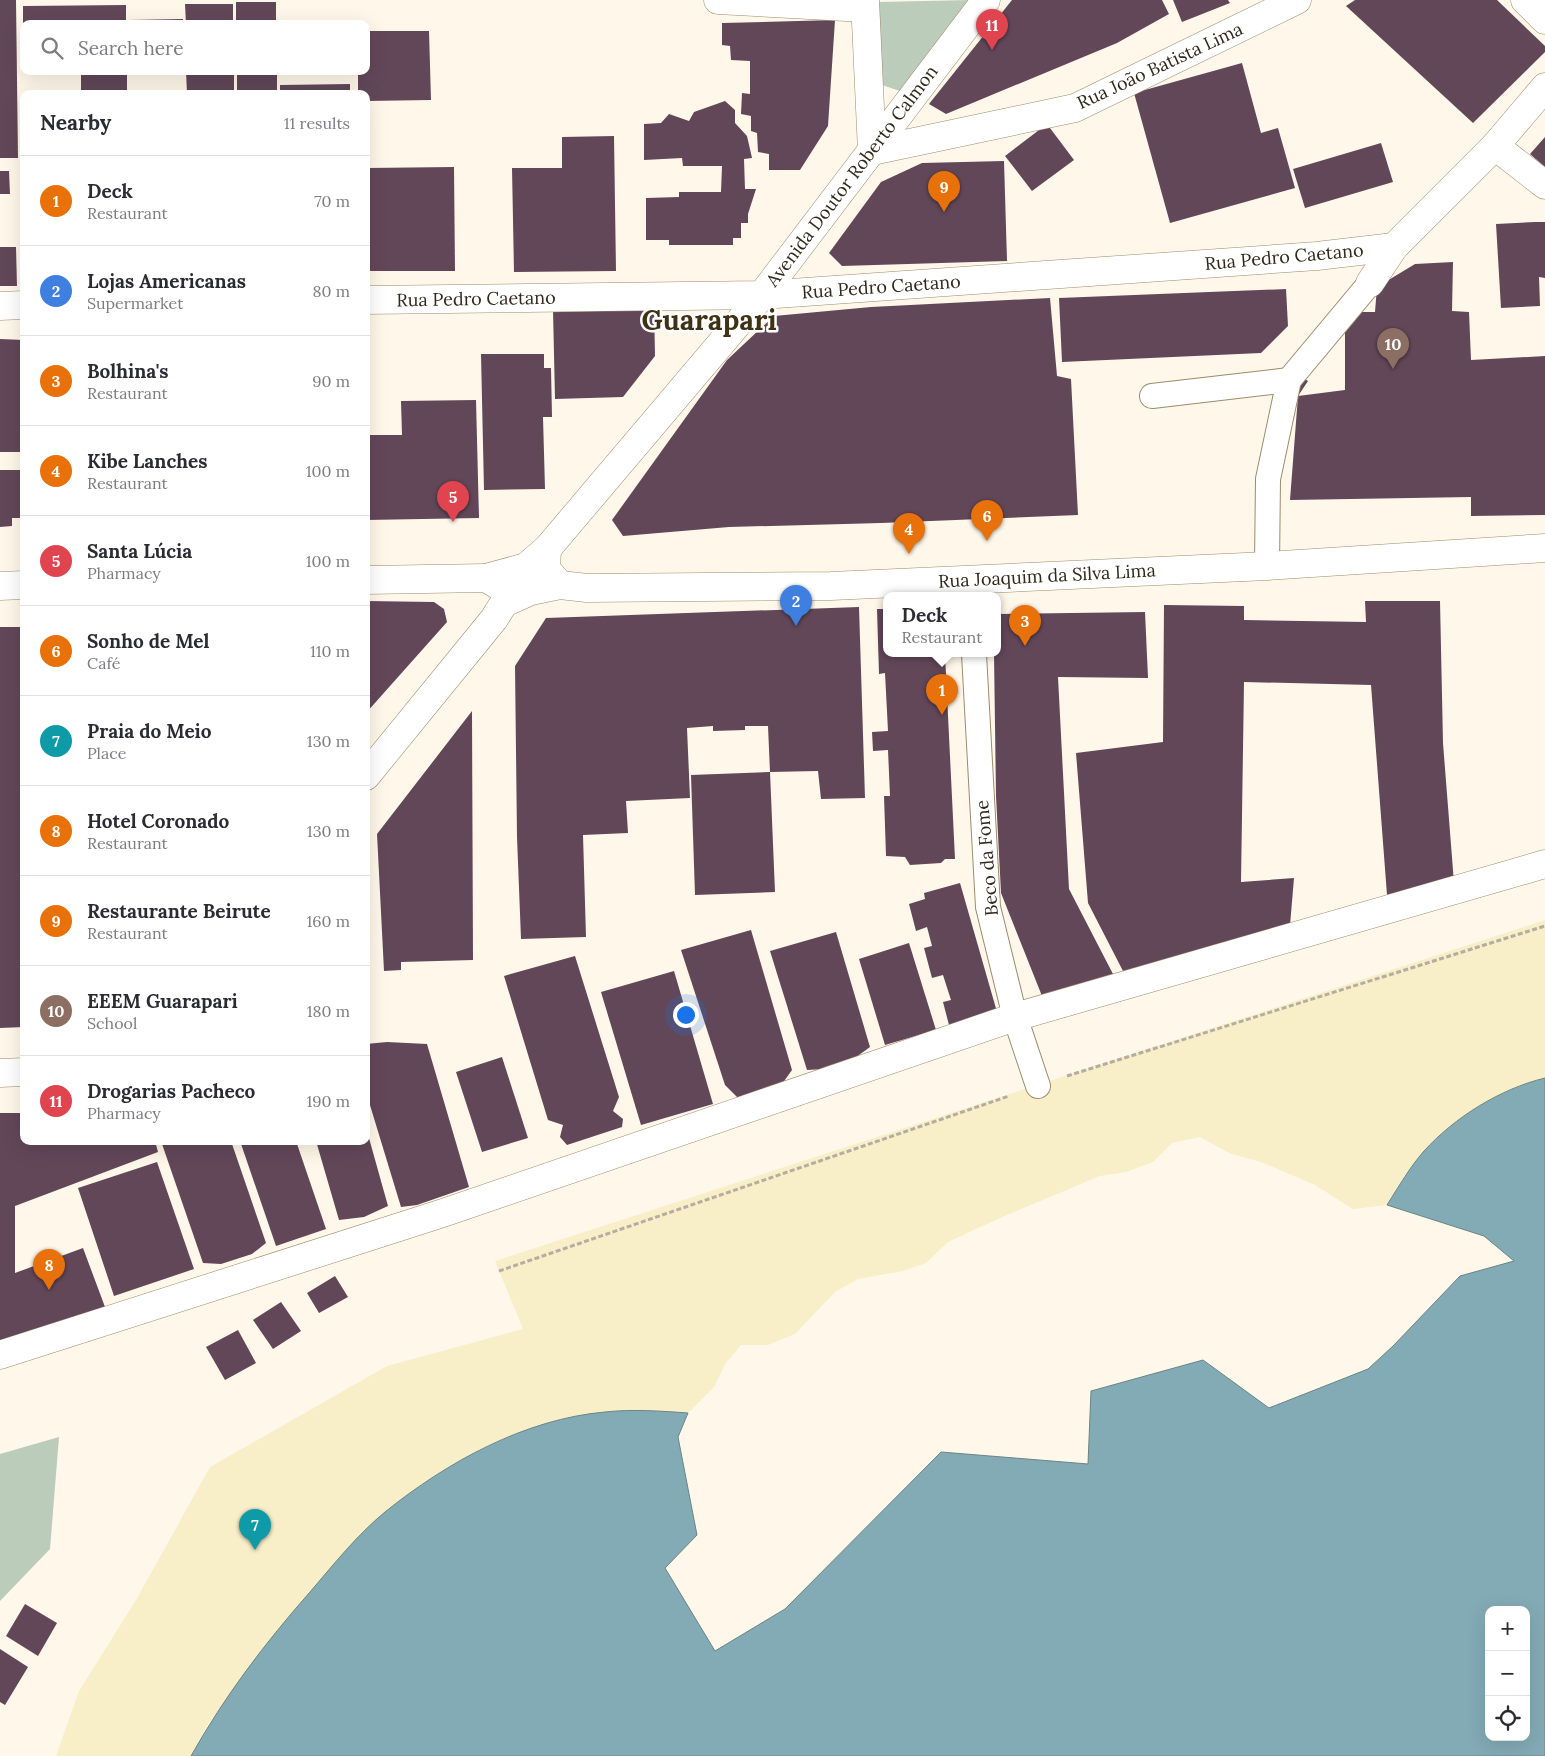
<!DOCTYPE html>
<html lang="en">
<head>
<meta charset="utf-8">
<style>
  :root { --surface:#fff; --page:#f2f2f3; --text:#2b2b33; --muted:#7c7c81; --line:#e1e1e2; --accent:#0f766e }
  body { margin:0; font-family:Lora,serif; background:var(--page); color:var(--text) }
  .controls { position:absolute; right:15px; bottom:15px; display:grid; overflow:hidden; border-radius:10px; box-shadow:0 5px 20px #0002 }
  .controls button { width:45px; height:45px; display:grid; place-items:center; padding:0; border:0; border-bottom:1px solid var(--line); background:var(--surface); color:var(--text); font:25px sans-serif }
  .you { position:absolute; left:685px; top:1014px; width:18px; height:18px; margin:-12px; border:4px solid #fff; border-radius:50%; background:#1a73e8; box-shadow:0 0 0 8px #1a73e833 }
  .badge { display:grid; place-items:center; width:32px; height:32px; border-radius:50%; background:var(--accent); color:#fff; font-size:16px; font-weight:700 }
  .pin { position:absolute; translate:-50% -41px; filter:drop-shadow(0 1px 2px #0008) }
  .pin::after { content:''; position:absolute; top:26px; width:18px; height:15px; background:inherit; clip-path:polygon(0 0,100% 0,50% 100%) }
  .popup { position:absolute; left:883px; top:592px; width:118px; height:65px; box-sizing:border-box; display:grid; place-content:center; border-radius:10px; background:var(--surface); filter:drop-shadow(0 1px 4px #0005); font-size:16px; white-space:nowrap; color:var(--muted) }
  .popup b { font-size:19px; color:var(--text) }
  .popup::after { content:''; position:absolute; left:50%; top:100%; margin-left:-10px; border:10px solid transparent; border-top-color:var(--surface) }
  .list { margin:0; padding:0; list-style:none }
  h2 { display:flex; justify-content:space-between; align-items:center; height:65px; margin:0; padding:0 20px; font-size:21px }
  h2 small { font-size:16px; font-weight:400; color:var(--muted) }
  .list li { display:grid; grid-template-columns:32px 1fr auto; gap:15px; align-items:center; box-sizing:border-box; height:90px; padding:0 20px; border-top:1px solid var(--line) }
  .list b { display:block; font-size:19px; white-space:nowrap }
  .list p { margin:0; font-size:16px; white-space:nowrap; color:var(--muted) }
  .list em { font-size:16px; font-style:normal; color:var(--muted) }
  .icon { flex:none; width:28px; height:28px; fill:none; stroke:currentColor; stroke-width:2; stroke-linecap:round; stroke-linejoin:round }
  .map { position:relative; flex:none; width:1545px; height:1756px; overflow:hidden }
  .search { position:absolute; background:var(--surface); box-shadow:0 5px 20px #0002; left:20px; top:20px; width:350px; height:55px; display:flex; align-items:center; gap:12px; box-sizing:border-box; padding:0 18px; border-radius:10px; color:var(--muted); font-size:19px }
  .panel { position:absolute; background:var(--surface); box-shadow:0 5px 20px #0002; left:20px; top:90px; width:350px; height:1055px; border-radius:10px }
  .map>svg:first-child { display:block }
  .green { fill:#bcccbb }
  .sand { fill:#f8efc9 }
  .water { fill:#83abb5; stroke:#6a8487; fill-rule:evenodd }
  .building { fill:#624759 }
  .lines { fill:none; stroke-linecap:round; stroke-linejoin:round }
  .pedestrian-casing { stroke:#9c8b6b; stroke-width:26 }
  .minor-casing { stroke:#9c8b6b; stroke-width:29 }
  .tertiary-casing { stroke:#9c8b6b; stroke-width:29 }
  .path { stroke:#b5ada0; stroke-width:3; stroke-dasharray:5 2.5; stroke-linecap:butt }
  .pedestrian { stroke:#fff; stroke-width:24 }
  .minor { stroke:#fff; stroke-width:28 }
  .tertiary { stroke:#fff; stroke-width:28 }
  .labels { text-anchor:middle; stroke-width:5; stroke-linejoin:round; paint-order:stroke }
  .street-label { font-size:18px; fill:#30291c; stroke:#fff }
  .town-label { font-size:28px; font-weight:bold; fill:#3f3113; stroke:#fff }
</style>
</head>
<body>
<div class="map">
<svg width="1545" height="1756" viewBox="0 0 1545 1756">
  <rect width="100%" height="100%" fill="#fff7e9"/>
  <g class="green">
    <path d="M972 0 900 91 879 84 878 2Z"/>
    <path d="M59 1437 50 1549 0 1601V1454Z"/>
  </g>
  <path class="sand" d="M1545 920V1078L1505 1093 1475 1108 1404 1176 1387 1205 1353 1209 1315 1185 1261 1162 1231 1154 1200 1137 1172 1143 1153 1162 1126 1172 1100 1176 1000 1218 948 1242 926 1263 903 1271 858 1279 835 1292 795 1334 768 1345H741L726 1363 714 1387 688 1413C660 1411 633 1409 605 1412 515 1420 422 1474 359 1537 331 1565 307 1599 282 1631 258 1661 232 1691 209 1723 202 1733 197 1745 191 1756H56L79 1691 136 1600 210 1467 387 1366 523 1329 495 1261Z"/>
  <path class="water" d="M1545 1078V1756H191C224 1697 265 1643 310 1592 334 1564 357 1535 385 1512 447 1462 525 1419 605 1412 633 1409 660 1411 688 1413L678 1437 697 1535 665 1568 715 1651 785 1609 941 1452 1088 1464 1091 1391 1203 1360 1269 1408 1368 1369 1393 1346 1460 1276 1514 1261 1484 1236 1387 1205C1399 1186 1410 1167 1424 1151 1455 1117 1500 1089 1545 1078ZM1489 1610H1526V1737H1489Z"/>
  <g class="building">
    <path d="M0 0H16L18 158H0Z"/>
    <path d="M1012 0H1162L1169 14 1117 43 946 114 929 104Z"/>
    <path d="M1173 0H1228L1230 3 1182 22Z"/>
    <path d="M1355 0H1497L1545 46V52L1473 123 1346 6Z"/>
    <rect x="236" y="2" width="40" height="22"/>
    <path d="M185 4H233V24H186Z"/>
    <path d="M126 5V24H23V6Z"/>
    <path d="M183 19V24H128V20Z"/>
    <path d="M835 20 828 126 800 170H769V154L758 152 757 133 751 131V116L741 114 742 93 750 94V61L731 60 730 46 722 45V23Z"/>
    <path d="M366 31H429L431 100 366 101V94H358V71H366Z"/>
    <path d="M1242 63 1261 133 1278 128 1295 188 1170 223 1134 93Z"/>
    <rect x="81" y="71" width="46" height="23"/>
    <path d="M186 71H234V94H187Z"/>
    <rect x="237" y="71" width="40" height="23"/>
    <path d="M350 84V94H280V85Z"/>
    <path d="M725 101 735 110V123L747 136 752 158 744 159 745 189H756L748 214V223H741V238H733V245H669V240H646V198L679 197V192H721L722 166H683L682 158 644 160V124L661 123 669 114 689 121 694 112Z"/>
    <path d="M1047 124 1074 160 1032 191 1005 156Z"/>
    <path d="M614 136 616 271 514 272 512 168H562V137Z"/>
    <path d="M1545 137V167L1530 154Z"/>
    <path d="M1381 143 1393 182 1305 208 1293 169Z"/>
    <path d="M1004 161 1007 261 842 266 829 253 881 182 922 163Z"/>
    <path d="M454 167 455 271H368L367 168Z"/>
    <path d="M0 171H9L10 194H0Z"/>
    <path d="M1535 222H1545V278L1539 277 1540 306 1501 308 1496 224Z"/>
    <path d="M0 247H16L17 286H0Z"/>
    <path d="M1453 262 1452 311 1469 312 1471 360 1545 356V515L1471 516V497L1290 500 1298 396 1300 376 1308 381 1298 396 1345 390V327L1357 312H1375L1377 287 1415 264Z"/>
    <path d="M1286 289 1288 326 1261 353 1062 362 1059 298Z"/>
    <path d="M1050 298 1057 376 1071 379 1078 515 881 523 729 527 623 536 612 520 727 360 774 316 871 307Z"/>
    <path d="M654 309 655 356 623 397 555 399 553 310Z"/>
    <path d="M0 339 24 340V381H22L21 452H0Z"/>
    <path d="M481 354H544V368H551L552 417H543L545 489 484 490Z"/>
    <path d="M476 400 479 518 366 520V435H402L401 401Z"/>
    <path d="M0 470H21L22 518H12V526L0 527Z"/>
    <path d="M366 601 434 602 444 609 447 622 366 713Z"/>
    <path d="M1365 601H1440L1443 743 1454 883 1388 908 1371 685 1244 682 1241 882 1294 878 1289 937 1165 968 1123 971 1088 903 1076 753 1163 742 1164 605 1244 606V620L1366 622Z"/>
    <path d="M859 607 865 798 821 799 818 771 770 772 768 726H745V730L713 731V726L687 728 690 798 626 801 628 833 583 835 586 937 521 939 517 837 515 666 546 618Z"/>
    <path d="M877 609H887V654H945L955 859H945L941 863 910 865 905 857 886 856 884 796H890L888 750 873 751 872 732 888 731 885 673 879 674Z"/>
    <path d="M1145 612 1148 678 1058 677 1069 889 1113 974 1042 996 1001 893 996 796 994 654H997V614Z"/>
    <path d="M0 627H24V1027L0 1028Z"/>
    <path d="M472 711 473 960 401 962V970L384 971 377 834Z"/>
    <path d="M770 772 775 892 695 895 691 775Z"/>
    <path d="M960 883 997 1012 949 1025 943 1002 951 1000 943 975 932 978 924 948 932 946 927 927 916 931 909 904 925 899 924 893Z"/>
    <path d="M751 930 792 1070 782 1084 738 1098 725 1085 681 950Z"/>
    <path d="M836 932 870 1047 841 1068 807 1070 770 951Z"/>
    <path d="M909 943 936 1030 885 1045 859 959Z"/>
    <path d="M575 956 619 1097 613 1111 623 1119 622 1127 567 1145 560 1137 563 1125 548 1120 504 976Z"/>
    <path d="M674 971 713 1104 641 1125 601 992Z"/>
    <path d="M387 1042 427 1044 469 1187 417 1205 401 1207 366 1092V1044Z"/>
    <path d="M502 1057 528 1138 482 1152 456 1072Z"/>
    <path d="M0 1113H24V1141H155L158 1152 15 1206V1273L83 1248 105 1307 3 1348 0 1347Z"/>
    <path d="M367 1131 388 1206 364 1217 339 1220 316 1141H366Z"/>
    <path d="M171 1141H231L266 1243 252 1254 221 1264 203 1263 162 1144Z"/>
    <path d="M240 1141H296L326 1229 276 1246Z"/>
    <path d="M157 1162 194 1269 114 1296 78 1188Z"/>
    <path d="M335 1276 348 1297 319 1313 307 1293Z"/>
    <path d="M281 1302 301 1331 273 1349 253 1320Z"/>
    <path d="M238 1330 256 1363 225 1380 206 1347Z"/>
    <path d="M25 1604 57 1623 38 1656 6 1636Z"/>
    <path d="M0 1649 28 1667 5 1705 0 1702Z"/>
  </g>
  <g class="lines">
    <defs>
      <g id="pedestrian">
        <path d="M1152 396 1289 380"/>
        <path d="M1267 566 1268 479 1289 380 1370 283"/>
        <path d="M974 654 988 907 1015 1017 1038 1086"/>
      </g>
      <g id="minor">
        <path d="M718 0 865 8"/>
        <path d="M865 0 872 151 1075 108 1297 0"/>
        <path d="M1525 0 1545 20"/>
        <path d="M1495 146 1545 185"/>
        <path d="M1370 283 1394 247"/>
        <path d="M0 1355 443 1213 1015 1017 1545 864"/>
      </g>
      <g id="tertiary">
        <path d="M366 300 762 295 1317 256 1394 247 1495 146 1545 87"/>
        <path d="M0 306 24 305"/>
        <path d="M547 549 546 569 560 585 587 588 831 586 1267 566 1545 548"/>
        <path d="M486 578 526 567 547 549 762 295 986 0"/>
        <path d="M366 580 486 578 501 587"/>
        <path d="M0 586 24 585"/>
        <path d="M366 776 494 619 504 603 531 591 560 585"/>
        <path d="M0 1073 24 1072"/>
      </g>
    </defs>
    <use href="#pedestrian" class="pedestrian-casing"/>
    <use href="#minor" class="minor-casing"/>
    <use href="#tertiary" class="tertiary-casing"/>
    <g class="path">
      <path d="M1067 1076 1545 926"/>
      <path d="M499 1271 1009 1096"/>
    </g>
    <use href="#pedestrian" class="pedestrian"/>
    <use href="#minor" class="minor"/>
    <use href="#tertiary" class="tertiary"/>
  </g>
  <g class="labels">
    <g class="street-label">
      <text transform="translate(1160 66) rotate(-25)" y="6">Rua João Batista Lima</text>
      <text transform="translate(852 176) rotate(-53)" y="6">Avenida Doutor Roberto Calmon</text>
      <text transform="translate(1284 257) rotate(-5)" y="6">Rua Pedro Caetano</text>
      <text transform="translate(881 287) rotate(-4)" y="6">Rua Pedro Caetano</text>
      <text transform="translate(476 299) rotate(-1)" y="6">Rua Pedro Caetano</text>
      <text transform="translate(1047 576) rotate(-3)" y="6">Rua Joaquim da Silva Lima</text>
      <text transform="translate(987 858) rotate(-95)" y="6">Beco da Fome</text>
    </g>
    <g class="town-label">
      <text x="709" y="330">Guarapari</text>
    </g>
  </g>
</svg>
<div class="controls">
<button>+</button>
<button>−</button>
<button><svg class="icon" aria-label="locate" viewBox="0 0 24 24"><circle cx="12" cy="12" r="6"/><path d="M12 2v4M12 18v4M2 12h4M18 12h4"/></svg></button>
</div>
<div class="you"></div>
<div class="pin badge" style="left:942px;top:715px;background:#e8710a">1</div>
<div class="popup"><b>Deck</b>Restaurant</div>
<div class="pin badge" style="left:796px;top:626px;background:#3f7fe0">2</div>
<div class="pin badge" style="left:1025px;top:646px;background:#e8710a">3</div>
<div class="pin badge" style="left:909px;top:554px;background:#e8710a">4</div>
<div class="pin badge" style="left:453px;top:522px;background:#e0444e">5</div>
<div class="pin badge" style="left:987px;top:541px;background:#e8710a">6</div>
<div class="pin badge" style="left:255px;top:1550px;background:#0f9aa8">7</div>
<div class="pin badge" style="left:49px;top:1290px;background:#e8710a">8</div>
<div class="pin badge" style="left:944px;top:212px;background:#e8710a">9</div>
<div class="pin badge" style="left:1393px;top:369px;background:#8d6e63">10</div>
<div class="pin badge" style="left:992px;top:50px;background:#e0444e">11</div>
<div class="search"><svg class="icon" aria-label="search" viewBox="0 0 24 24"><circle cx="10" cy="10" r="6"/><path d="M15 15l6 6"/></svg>Search here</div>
<section class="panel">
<h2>Nearby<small>11 results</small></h2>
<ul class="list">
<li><span class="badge" style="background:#e8710a">1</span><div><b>Deck</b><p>Restaurant</p></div><em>70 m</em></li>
<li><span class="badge" style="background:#3f7fe0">2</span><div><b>Lojas Americanas</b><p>Supermarket</p></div><em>80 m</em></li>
<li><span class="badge" style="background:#e8710a">3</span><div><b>Bolhina's</b><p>Restaurant</p></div><em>90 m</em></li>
<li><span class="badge" style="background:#e8710a">4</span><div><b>Kibe Lanches</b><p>Restaurant</p></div><em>100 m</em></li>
<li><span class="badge" style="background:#e0444e">5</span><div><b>Santa Lúcia</b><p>Pharmacy</p></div><em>100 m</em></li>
<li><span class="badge" style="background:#e8710a">6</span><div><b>Sonho de Mel</b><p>Café</p></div><em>110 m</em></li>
<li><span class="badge" style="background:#0f9aa8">7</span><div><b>Praia do Meio</b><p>Place</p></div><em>130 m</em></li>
<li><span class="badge" style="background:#e8710a">8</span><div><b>Hotel Coronado</b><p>Restaurant</p></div><em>130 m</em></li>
<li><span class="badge" style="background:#e8710a">9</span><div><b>Restaurante Beirute</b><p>Restaurant</p></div><em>160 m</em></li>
<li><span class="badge" style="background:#8d6e63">10</span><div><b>EEEM Guarapari</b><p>School</p></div><em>180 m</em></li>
<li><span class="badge" style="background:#e0444e">11</span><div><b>Drogarias Pacheco</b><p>Pharmacy</p></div><em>190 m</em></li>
</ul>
</section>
</div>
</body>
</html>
